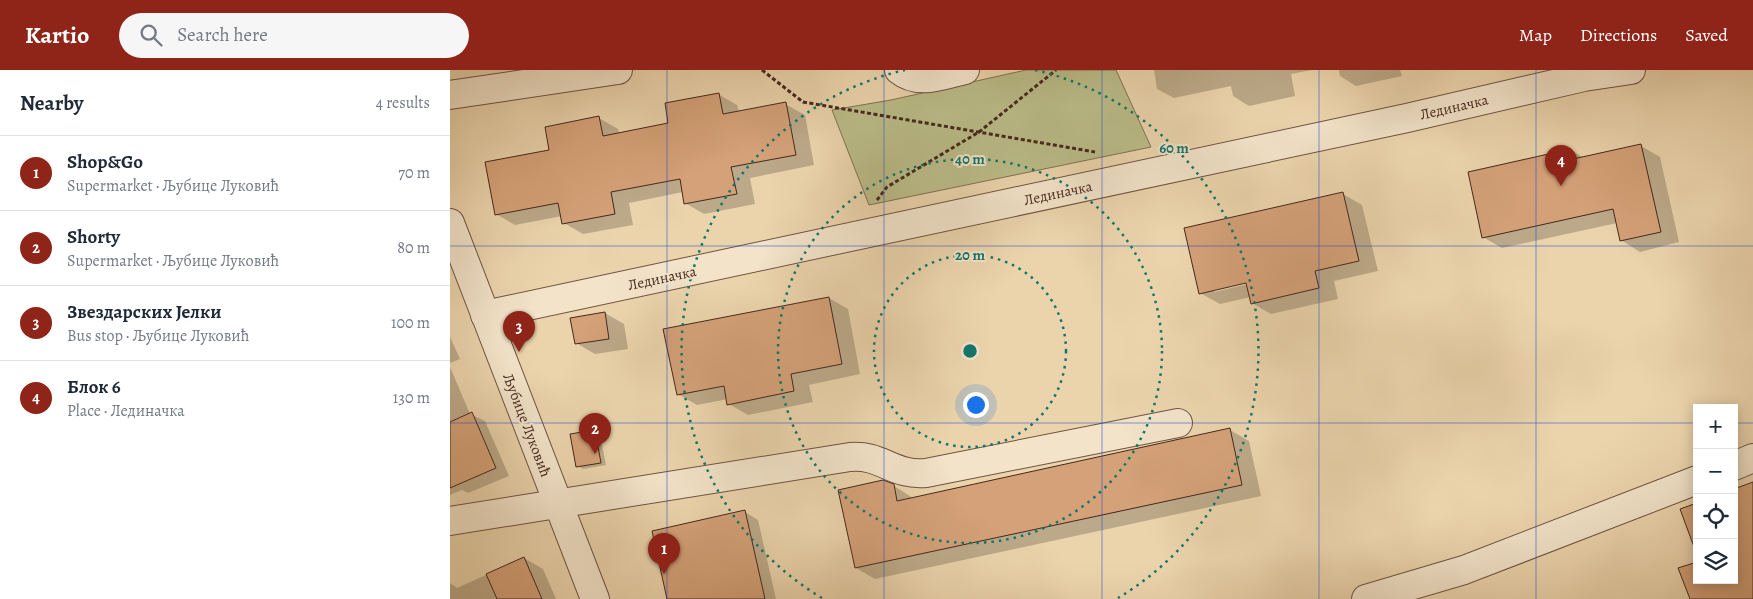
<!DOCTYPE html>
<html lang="en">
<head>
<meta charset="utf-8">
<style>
  :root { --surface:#fff; --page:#f6f6f7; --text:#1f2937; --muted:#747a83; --line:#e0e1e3; --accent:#8f2418 }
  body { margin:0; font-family:Alegreya,serif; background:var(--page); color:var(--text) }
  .controls { position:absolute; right:15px; bottom:15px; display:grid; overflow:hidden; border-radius:0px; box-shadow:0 2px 12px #0003 }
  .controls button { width:45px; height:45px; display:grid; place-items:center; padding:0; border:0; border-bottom:1px solid var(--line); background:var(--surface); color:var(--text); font:25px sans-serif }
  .you { position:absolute; left:525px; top:334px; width:18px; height:18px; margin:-12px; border:4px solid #fff; border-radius:50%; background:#1a73e8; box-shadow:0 0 0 8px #1a73e833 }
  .badge { display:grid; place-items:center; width:32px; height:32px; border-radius:50%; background:var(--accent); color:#fff; font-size:16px; font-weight:700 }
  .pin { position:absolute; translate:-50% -41px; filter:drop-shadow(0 1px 2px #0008) }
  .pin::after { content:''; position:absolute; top:26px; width:18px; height:15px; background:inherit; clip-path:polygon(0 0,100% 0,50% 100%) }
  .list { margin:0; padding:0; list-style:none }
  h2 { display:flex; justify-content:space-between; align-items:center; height:65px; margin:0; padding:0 20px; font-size:21px }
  h2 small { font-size:16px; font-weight:400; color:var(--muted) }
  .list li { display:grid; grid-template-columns:32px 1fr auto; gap:15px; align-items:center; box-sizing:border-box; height:75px; padding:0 20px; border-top:1px solid var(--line) }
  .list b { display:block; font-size:19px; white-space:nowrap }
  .list p { margin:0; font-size:16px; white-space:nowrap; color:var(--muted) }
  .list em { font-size:16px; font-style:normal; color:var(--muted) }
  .icon { flex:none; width:28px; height:28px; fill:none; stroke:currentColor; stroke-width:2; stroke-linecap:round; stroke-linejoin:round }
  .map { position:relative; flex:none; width:1303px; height:529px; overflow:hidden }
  header { display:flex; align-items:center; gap:30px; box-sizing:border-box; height:70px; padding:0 25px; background:var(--accent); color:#fff }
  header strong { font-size:24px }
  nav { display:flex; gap:28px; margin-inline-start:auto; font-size:18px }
  .search { width:350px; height:45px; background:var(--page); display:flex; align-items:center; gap:12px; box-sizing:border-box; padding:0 18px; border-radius:28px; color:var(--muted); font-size:19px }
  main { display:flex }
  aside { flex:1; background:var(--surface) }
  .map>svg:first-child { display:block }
  .green { fill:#babc88; stroke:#7f7253 }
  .shadow { fill:#0003; fill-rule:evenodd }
  .building { fill:#d4a178; stroke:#44281e }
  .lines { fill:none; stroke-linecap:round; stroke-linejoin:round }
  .minor-casing { stroke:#6e5342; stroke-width:30 }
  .path { stroke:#44281e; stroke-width:3; stroke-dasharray:4 2.5; stroke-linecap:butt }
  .minor { stroke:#f2e3c9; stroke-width:28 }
  .grid { fill:none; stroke:#1d4ed8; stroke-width:1; stroke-opacity:0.55 }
  .ring { fill:none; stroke:#0f766e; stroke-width:2.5; stroke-dasharray:2.5 5 }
  .labels { text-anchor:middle; stroke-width:4; stroke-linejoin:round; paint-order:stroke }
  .street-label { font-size:15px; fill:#44281e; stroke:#f2e3c9 }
  .centre { fill:#0f766e; stroke:#f2e3c9; stroke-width:2.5 }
  .ring-label { font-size:15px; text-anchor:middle; font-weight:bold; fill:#0f766e; stroke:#f2e3c9; stroke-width:4; stroke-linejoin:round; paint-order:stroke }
</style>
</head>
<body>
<header>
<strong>Kartio</strong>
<div class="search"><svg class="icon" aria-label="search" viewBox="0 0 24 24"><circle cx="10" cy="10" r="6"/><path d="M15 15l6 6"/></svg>Search here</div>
<nav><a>Map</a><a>Directions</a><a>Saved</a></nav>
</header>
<main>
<aside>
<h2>Nearby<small>4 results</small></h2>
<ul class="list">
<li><span class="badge">1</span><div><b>Shop&amp;Go</b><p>Supermarket · Љубице Луковић</p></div><em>70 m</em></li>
<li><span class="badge">2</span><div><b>Shorty</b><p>Supermarket · Љубице Луковић</p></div><em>80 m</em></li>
<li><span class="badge">3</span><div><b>Звездарских Јелки</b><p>Bus stop · Љубице Луковић</p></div><em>100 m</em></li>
<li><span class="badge">4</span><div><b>Блок 6</b><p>Place · Лединачка</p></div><em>130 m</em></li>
</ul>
</aside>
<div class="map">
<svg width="1303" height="529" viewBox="0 0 1303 529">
  <rect width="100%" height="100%" fill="#ebd4ac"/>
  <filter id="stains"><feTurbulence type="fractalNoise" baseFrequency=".004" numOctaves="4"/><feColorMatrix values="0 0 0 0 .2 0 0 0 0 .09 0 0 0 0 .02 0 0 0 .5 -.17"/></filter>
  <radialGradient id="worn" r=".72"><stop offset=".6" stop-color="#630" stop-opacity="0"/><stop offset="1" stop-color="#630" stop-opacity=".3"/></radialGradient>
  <path class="green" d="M576 0H666L701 77 419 135 382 40 441 30Z"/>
  <g class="shadow">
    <path d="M704 0H862L841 4 845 26 799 36 783 26 781 16 724 28 707 19Z"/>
    <path d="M889 0H950L952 6 906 16 890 6Z"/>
    <path d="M268 24 287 35 289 42 335 34 355 45 364 95 300 108 305 134 254 144 235 133 233 122 179 133 183 155 133 164 114 153 112 146 65 155 46 144 100 81 149 48 168 59 169 64 220 54Z"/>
    <path d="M1191 76 1210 87 1229 172 1190 182 1171 170 1167 153 1052 178 1033 167 1121 80 1134 88Z"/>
    <path d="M893 124 912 135 928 201 884 211 888 229 821 244 802 233 801 227 770 234 750 223ZM802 211 803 213 764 222V219Z"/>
    <path d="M379 228 398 239 410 304 359 315 363 332 298 345 279 334 278 329 247 335 228 324Z"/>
    <path d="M155 243 174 254 178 279 145 284 126 273Z"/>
    <path d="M0 267 10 289 0 293Z"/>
    <path d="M0 297 20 344 35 351 59 406 18 423 12 420 0 425Z"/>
    <path d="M780 360 799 371 811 426 425 509 406 498 444 416 463 428Z"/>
    <path d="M145 361 150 364 156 395 133 399 128 396Z"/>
    <path d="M295 442 308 450 326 529H220Z"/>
    <path d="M74 488 93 499 106 529H0V513L7 518Z"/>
  </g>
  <g class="building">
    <path d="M269 23 273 44 336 32 346 85 281 97 287 124 234 134 230 109 161 122 165 144 112 154 108 133 45 145 35 92 99 80 95 57 149 46 153 66 218 53 215 33Z"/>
    <path d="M1191 74 1211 162 1170 171 1163 139 1032 168 1018 102 1121 79 1123 89Z"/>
    <path d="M893 122 909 191 865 201 869 218 801 234 796 213 749 224 734 158Z"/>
    <path d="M379 227 392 294 341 304 344 321 277 335 274 316 227 325 213 259Z"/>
    <path d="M155 242 159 269 125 274 120 248Z"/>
    <path d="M22 342 46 398 0 418V352Z"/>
    <path d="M780 358 792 415 405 498 388 420 433 410 444 414 447 431Z"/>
    <path d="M145 360 151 393 126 397 120 364Z"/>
    <path d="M1303 412V529H1240L1228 498 1247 492V510H1284V419Z"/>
    <path d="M1247 433V485L1230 439Z"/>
    <path d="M295 440 315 529H217L202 461Z"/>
    <path d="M74 487 92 529H47L36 504Z"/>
  </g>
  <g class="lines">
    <defs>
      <g id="minor">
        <path d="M449 0C469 16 492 5 515 0"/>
        <path d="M0 25 168 0"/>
        <path d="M0 153 145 529"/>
        <path d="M35 245 957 48 1134 7 1181 0"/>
        <path d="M1284 396 1303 388"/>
        <path d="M0 451 400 387C431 384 443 406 476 403L728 353"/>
        <path d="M916 529 1014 500 1247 410"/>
      </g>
    </defs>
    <use href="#minor" class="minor-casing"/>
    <g class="path">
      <path d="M312 0 353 32 645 82"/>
      <path d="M427 130 437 117 529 62 606 0"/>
    </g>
    <use href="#minor" class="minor"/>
  </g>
  <path class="grid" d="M217 0V529M434 0V529M652 0V529M869 0V529M1086 0V529M0 176H1303M0 353H1247M1284 353H1303"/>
  <g class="ring">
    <circle cx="520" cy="281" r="96"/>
    <circle cx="520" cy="281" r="192"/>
    <path d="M372 528A288 288 0 0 1 455 0M585 0A288 288 0 0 1 668 528"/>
  </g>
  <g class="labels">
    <g class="street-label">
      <text transform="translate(1004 37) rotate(-13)" y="5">Лединачка</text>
      <text transform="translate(608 123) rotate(-12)" y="5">Лединачка</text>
      <text transform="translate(212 208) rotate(-12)" y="5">Лединачка</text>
      <text transform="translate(77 355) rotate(69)" y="5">Љубице Луковић</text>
    </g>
  </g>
  <circle cx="520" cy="281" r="8" class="centre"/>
  <g class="ring-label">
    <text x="724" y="83">60 m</text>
    <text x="520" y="94">40 m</text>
    <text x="520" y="190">20 m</text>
  </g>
  <rect width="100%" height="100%" filter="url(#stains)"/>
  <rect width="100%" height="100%" fill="url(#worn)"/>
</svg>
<div class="controls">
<button>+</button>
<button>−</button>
<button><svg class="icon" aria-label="locate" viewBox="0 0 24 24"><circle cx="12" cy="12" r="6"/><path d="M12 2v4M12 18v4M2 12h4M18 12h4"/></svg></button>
<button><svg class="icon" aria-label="layers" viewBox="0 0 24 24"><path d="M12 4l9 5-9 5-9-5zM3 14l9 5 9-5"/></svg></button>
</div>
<div class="you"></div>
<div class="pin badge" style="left:214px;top:504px">1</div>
<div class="pin badge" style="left:145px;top:384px">2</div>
<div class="pin badge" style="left:69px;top:282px">3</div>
<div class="pin badge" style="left:1111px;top:116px">4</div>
</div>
</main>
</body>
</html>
